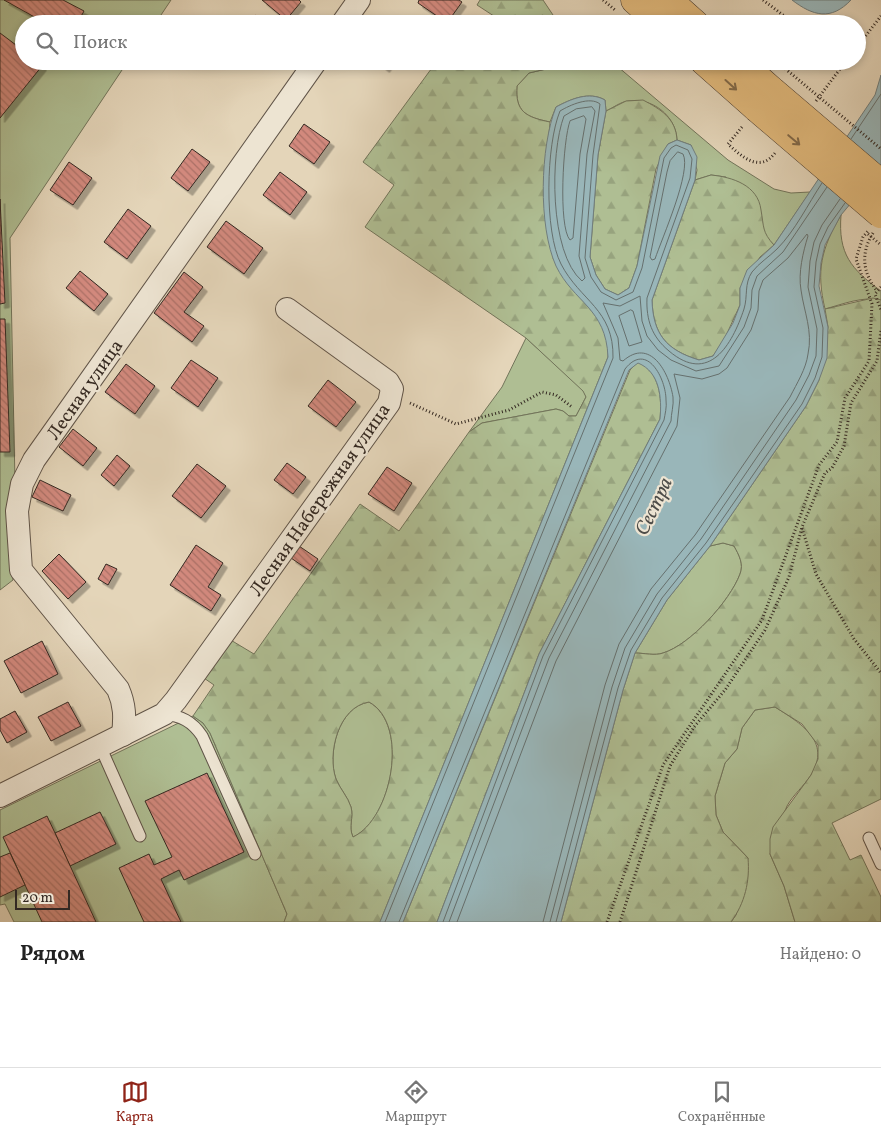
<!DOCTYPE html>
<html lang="ru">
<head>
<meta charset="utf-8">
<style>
  :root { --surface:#fff; --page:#f2f2f2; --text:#222; --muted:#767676; --line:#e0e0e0; --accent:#8f2418 }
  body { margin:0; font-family:Vollkorn,serif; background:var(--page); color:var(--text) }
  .scale { position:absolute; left:15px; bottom:12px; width:55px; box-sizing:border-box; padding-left:5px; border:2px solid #342922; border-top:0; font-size:14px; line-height:18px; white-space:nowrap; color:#342922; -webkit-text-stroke:4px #ede4d2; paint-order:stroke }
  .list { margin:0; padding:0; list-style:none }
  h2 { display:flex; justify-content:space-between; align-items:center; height:65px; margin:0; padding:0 20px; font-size:21px }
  h2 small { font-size:16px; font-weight:400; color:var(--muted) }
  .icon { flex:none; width:28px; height:28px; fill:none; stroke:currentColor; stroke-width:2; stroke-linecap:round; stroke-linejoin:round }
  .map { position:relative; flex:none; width:881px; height:922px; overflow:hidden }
  .search { position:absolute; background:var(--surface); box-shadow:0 2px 8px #0003; left:15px; right:15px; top:15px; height:55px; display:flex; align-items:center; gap:12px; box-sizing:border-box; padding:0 18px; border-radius:28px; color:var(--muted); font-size:19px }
  .sheet { height:145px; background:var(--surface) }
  nav { display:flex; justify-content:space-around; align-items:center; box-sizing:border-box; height:70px; border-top:1px solid var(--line); background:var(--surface); font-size:14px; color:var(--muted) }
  nav a { display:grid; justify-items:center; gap:2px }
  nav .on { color:var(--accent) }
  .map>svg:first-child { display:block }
  .green { fill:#afbe93; stroke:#72745a }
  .forest { fill:url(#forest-firs); stroke:#72745a; fill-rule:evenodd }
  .water { fill:#99b6b9; stroke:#717e7d }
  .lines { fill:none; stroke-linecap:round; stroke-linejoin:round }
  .shore { stroke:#66706e; stroke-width:1 }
  .building { fill:url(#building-back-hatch); stroke:#342922; filter:url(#shadow) }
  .service-casing { stroke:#605448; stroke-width:13 }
  .minor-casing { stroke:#605448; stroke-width:24 }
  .trunk-casing { stroke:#342922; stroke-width:29 }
  .path { stroke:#342922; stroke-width:3; stroke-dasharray:1 2.5; stroke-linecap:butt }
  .service { stroke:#ede4d2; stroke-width:11 }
  .minor { stroke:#ede4d2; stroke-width:22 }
  .trunk { stroke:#e2ba7c; stroke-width:28 }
  .trunk-bridge-casing { stroke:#342922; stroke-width:29; stroke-linecap:butt }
  .path-bridge { stroke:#342922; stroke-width:3; stroke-dasharray:1 2.5; stroke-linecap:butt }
  .trunk-bridge { stroke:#e2ba7c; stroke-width:28 }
  .oneway { stroke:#826a4a }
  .labels { text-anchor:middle; stroke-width:4.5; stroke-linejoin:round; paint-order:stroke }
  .street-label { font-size:19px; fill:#342922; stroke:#ede4d2 }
  .water-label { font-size:20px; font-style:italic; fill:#4d4c48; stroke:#ede4d2 }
</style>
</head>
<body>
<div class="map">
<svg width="881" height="922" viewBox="0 0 881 922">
  <defs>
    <pattern id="forest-firs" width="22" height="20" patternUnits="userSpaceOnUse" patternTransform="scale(1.25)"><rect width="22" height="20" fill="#afbe93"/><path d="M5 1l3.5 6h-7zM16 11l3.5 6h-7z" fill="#97a37e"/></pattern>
    <pattern id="building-back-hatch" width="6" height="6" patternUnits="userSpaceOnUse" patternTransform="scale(1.25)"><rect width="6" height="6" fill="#d2897d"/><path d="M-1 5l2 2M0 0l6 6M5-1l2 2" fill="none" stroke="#ab7066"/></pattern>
    <filter id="shadow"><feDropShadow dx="4.5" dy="4.5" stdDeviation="0" flood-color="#0004"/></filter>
  </defs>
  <rect width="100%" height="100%" fill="#e4d5b9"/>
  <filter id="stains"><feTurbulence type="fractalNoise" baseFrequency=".004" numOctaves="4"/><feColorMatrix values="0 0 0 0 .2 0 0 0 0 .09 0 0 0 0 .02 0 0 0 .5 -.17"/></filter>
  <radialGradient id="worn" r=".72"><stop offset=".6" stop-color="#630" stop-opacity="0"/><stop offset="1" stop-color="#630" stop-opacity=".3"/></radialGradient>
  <g class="green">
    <path d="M0 0H171L155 24H24V61H128L10 238 15 483 7 505 13 580 0 590Z"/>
    <path d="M561 61H611L728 160 774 189 791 193 810 192 774 245 764 235 762 222 726 177 711 175 695 180 697 170 691 145 677 140C676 115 651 97 628 101 620 102 613 108 606 111L605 100C589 91 571 99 556 107L550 122C526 117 515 112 517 86L529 73 559 66Z"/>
    <path d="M841 215C838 254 851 269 881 291V300C863 296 843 304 825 309 816 271 821 249 841 215Z"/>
    <path d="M526 338 584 391 586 397 576 416H569L563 411 556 409 482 423 469 432 502 387Z"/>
    <path d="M723 543 734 546C739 555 744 564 740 574 730 601 690 645 663 653 655 656 644 653 635 653L667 600 710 546Z"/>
    <path d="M369 702C410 725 392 819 353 837 348 826 354 818 351 807 348 797 340 789 336 779 327 754 338 707 369 702Z"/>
    <path d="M775 707C800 723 832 741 811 775 804 786 793 795 787 806 780 821 776 839 770 854L784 886 795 922H731L736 915 748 858 723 832 716 815 715 796 725 763 737 749 742 728 755 710Z"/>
    <path d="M193 716 203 723 210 733 287 914 284 922H14L5 904 0 905V810Z"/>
  </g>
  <g class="forest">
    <path d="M480 0H543L559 24H502L503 22 477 5Z"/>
    <path d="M437 61H561L559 66 529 73 517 86C515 112 526 117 550 122L545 183 579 296 600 321 608 341V357L380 922H284L287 914 210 733 203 723 193 716 214 685 201 676 229 639 254 654 360 504 399 531 469 432 482 423 556 409 563 411 569 416H576L586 397 583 391 526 338 365 227 394 185 363 162ZM369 702C410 724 392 819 353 837 348 826 354 818 351 807 348 797 340 789 336 779 327 754 338 707 369 702Z"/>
    <path d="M643 100C660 109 676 118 677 140L668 144 656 169 637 266 629 288 618 295 605 289 596 275 590 257 598 155 606 111 626 101Z"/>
    <path d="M711 175C732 177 758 185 761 210 764 227 762 232 774 245L760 257 740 288V305L724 340 713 356 699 360C666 350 653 334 652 300L695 180Z"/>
    <path d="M873 298 881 300V799L832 823 850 860 861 855 881 897V922H795L784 886 770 854V839L773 827 811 775 818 759V745L802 724 775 707 755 710 742 728 737 749 725 763 715 796 716 815 723 832 748 858C750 881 745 903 731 922H561L623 690 635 653C644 653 655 656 663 653 690 645 730 601 740 574 744 564 739 555 734 546L723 543 710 546 806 406 819 380 828 327 825 309Z"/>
    <path d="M638 362C660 372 662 398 660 419L539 654 437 922H403L630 370Z"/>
  </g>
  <g class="water">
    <path d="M792 0H851C831 21 813 16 792 0Z"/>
    <path d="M881 75V167L841 215 825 245 821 263 819 286 828 327 827 358 819 380 806 406 710 546 667 600 635 653 623 690 561 922H437L539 654 660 419C662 398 660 372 638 363L629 370 403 922H380L608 357C606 308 574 303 556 266 538 226 540 147 556 107 571 99 589 91 605 100L606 111 598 155 590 257 596 275 605 289 618 295 629 288 637 266 660 156 668 144 677 140 691 145 697 157 695 180 652 300C653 334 666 350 699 360L713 356 733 323 740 305V288L747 270 774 245 875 95Z"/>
  </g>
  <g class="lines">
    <g class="shore">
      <path d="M592 107 595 111 587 154 579 256 585 278 582 281C549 253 550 153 564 116L576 109Z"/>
      <path d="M584 116 586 119 580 154 573 238 570 240C558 227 563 139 570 121Z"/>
      <path d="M851 139 881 94"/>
      <path d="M678 152 683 154C692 171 662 238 655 259L652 260 650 257 667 172 670 161Z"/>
      <path d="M631 310 633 311 642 342 629 346 619 316Z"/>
      <path d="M385 922 613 358C614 309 580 301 561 264 544 231 546 145 560 111 570 105 590 96 600 104L593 155 585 258 591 277 601 292 616 300 633 292 642 268 664 158 671 148 676 145 688 150 692 159 690 178 647 298C646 320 652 337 669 351 709 385 732 345 744 309 748 296 744 284 752 272 759 263 769 257 777 249 795 231 808 204 822 183"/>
      <path d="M399 922 625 369C647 341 666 379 666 400 667 407 665 414 664 420L543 656 443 922"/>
      <path d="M449 922 549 658 671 421C671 414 674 405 673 397 669 372 650 337 623 361L620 360 618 338 603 303 620 306 640 296 642 321 647 336 658 350 671 360 696 371 719 366 744 327 751 308 752 290 757 276 783 252 827 187"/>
      <path d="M457 922 556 661 677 426 680 398 674 374 702 379 719 374 727 368 751 330 758 310 759 291 763 280 788 258 807 234 808 236C803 252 798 273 801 290 804 312 813 331 808 354 806 369 797 383 790 397L695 535 651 589 619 644 605 685 543 922"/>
      <path d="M550 922 612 687 625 648 657 594 701 539 796 400 809 375 816 356 817 329 808 287 810 261 814 242 822 225 840 199"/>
      <path d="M556 922 618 688 631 650 662 598 706 543 802 404 815 378 822 357 823 328 814 287 816 262 820 244 828 227 845 203"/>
    </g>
  </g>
  <g class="building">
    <path d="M4 0H63L84 11 77 24H47Z"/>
    <path d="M262 0H299L301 2 286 20Z"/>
    <path d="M419 0H459L462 2 447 23 418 3Z"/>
    <path d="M255 15 266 24H248Z"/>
    <path d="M0 33 24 51V61H36L42 66 0 118Z"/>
    <path d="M376 61H390L385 68Z"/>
    <path d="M304 124 330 142 314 164 289 146Z"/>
    <path d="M192 149 210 162 188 191 171 178Z"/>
    <path d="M69 162 92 178 73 205 50 190Z"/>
    <path d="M280 172 307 192 290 215 263 195Z"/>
    <path d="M0 199 5 303 0 304Z"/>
    <path d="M128 209 151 226 127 259 104 242Z"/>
    <path d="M226 221 263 248 244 274 207 247Z"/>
    <path d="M80 271 108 294 94 311 66 288Z"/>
    <path d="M184 272 203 287 184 312 204 326 192 342 154 313Z"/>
    <path d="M0 319H5L10 452H0Z"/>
    <path d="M191 360 218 378 198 407 171 388Z"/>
    <path d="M126 364 155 386 135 414 105 392Z"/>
    <path d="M328 380 356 402 336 427 308 406Z"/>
    <path d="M73 429 97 448 83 466 59 447Z"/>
    <path d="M117 455 130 466 114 486 101 475Z"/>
    <path d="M287 463 306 477 293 494 274 480Z"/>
    <path d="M197 464 226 486 201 518 172 496Z"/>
    <path d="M387 467 412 483 394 511 368 494Z"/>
    <path d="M40 480 71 495 63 511 32 497Z"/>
    <path d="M196 545 223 563 208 587 221 595 211 611 170 585Z"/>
    <path d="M299 546 318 559 310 571 291 558Z"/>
    <path d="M59 554 86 582 68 599 42 571Z"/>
    <path d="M106 564 117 569 108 585 98 579Z"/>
    <path d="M42 641 58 674 21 693 4 661Z"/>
    <path d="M68 702 81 726 51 741 38 717Z"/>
    <path d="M15 711 27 732 7 743 0 730V719Z"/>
    <path d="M207 773 244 852 184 880 179 870 161 879 181 922H144L119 868 149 854 154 865 172 857 145 801Z"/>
    <path d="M100 812 116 844 70 866 55 833Z"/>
    <path d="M47 816 55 833 96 922H42L3 837Z"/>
    <path d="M10 853 25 885 0 897V857Z"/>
  </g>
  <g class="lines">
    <defs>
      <g id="service">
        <path d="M164 714C181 716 192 721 202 736L255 854"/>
        <path d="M100 746 140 836"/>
        <path d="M869 838 881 864"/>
      </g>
      <g id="minor">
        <path d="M342 24 359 0"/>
        <path d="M123 735C125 717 125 705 118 689L21 570 17 511 22 484 34 460 316 61"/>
        <path d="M0 796 164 714 176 700 389 403 392 389 388 382 287 309"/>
      </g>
      <g id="trunk">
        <path d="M635 0 662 24"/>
        <path d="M668 0 695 24"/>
        <path d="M704 61 757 108"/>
        <path d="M738 61 772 91"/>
      </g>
    </defs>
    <use href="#service" class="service-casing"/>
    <use href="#minor" class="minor-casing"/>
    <use href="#trunk" class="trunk-casing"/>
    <g class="path">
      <path d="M603 0 615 10"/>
      <path d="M763 0 795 24"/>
      <path d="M857 47 881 16"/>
      <path d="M674 61 682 68"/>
      <path d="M784 61 781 65 788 71"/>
      <path d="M816 61C826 67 833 68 844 63"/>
      <path d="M816 101 846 61"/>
      <path d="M742 127 728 144C742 157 760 173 775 153"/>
      <path d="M873 233C860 254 863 273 877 291"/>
      <path d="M881 287 875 294 881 310"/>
      <path d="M410 403 456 424 509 410 542 392 556 395 572 407"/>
      <path d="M802 528 816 574 854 639 881 673"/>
      <path d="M607 922 663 765 762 620 819 465 837 442 845 398 869 361 872 304 856 259 863 237 868 231"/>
      <path d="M620 922 670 766 694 727 725 690 765 630 789 577 802 527 825 473 832 468 844 446 851 403 877 361 881 330"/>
    </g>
    <use href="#service" class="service"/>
    <use href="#minor" class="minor"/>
    <use href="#trunk" class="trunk"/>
    <defs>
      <g id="trunk-bridge">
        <path d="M772 91 881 184"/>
        <path d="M757 108 881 214"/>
      </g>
    </defs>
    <use href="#trunk-bridge" class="trunk-bridge-casing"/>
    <g class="path-bridge">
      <path d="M788 71 881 149"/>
      <path d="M868 234 881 245"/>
    </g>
    <use href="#trunk-bridge" class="trunk-bridge"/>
  </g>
  <defs><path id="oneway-shaft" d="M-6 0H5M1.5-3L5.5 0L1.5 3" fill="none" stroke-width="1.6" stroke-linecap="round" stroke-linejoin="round" transform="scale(1.25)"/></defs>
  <g class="oneway">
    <use href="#oneway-shaft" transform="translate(731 85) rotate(42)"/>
    <use href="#oneway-shaft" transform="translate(794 140) rotate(40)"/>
  </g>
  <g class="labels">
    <g class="street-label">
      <text transform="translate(84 389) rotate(-55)" y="7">Лесная улица</text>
      <text transform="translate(319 499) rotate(-55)" y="7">Лесная Набережная улица</text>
    </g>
    <g class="water-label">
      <text transform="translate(653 506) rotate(-65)" y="7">Сестра</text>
    </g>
  </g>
  <rect width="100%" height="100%" filter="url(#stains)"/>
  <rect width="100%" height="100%" fill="url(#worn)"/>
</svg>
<div class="scale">20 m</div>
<div class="search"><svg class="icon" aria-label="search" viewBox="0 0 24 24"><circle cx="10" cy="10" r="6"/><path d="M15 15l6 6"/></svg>Поиск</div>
</div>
<section class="sheet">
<h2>Рядом<small>Найдено: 0</small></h2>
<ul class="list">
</ul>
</section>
<nav>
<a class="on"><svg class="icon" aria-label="map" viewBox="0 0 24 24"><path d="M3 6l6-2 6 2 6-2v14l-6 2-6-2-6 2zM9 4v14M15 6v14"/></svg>Карта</a>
<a><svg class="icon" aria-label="directions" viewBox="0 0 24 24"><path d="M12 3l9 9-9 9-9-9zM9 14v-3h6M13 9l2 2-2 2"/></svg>Маршрут</a>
<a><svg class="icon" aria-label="saved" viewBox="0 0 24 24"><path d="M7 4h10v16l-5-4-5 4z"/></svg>Сохранённые</a>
</nav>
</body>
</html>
